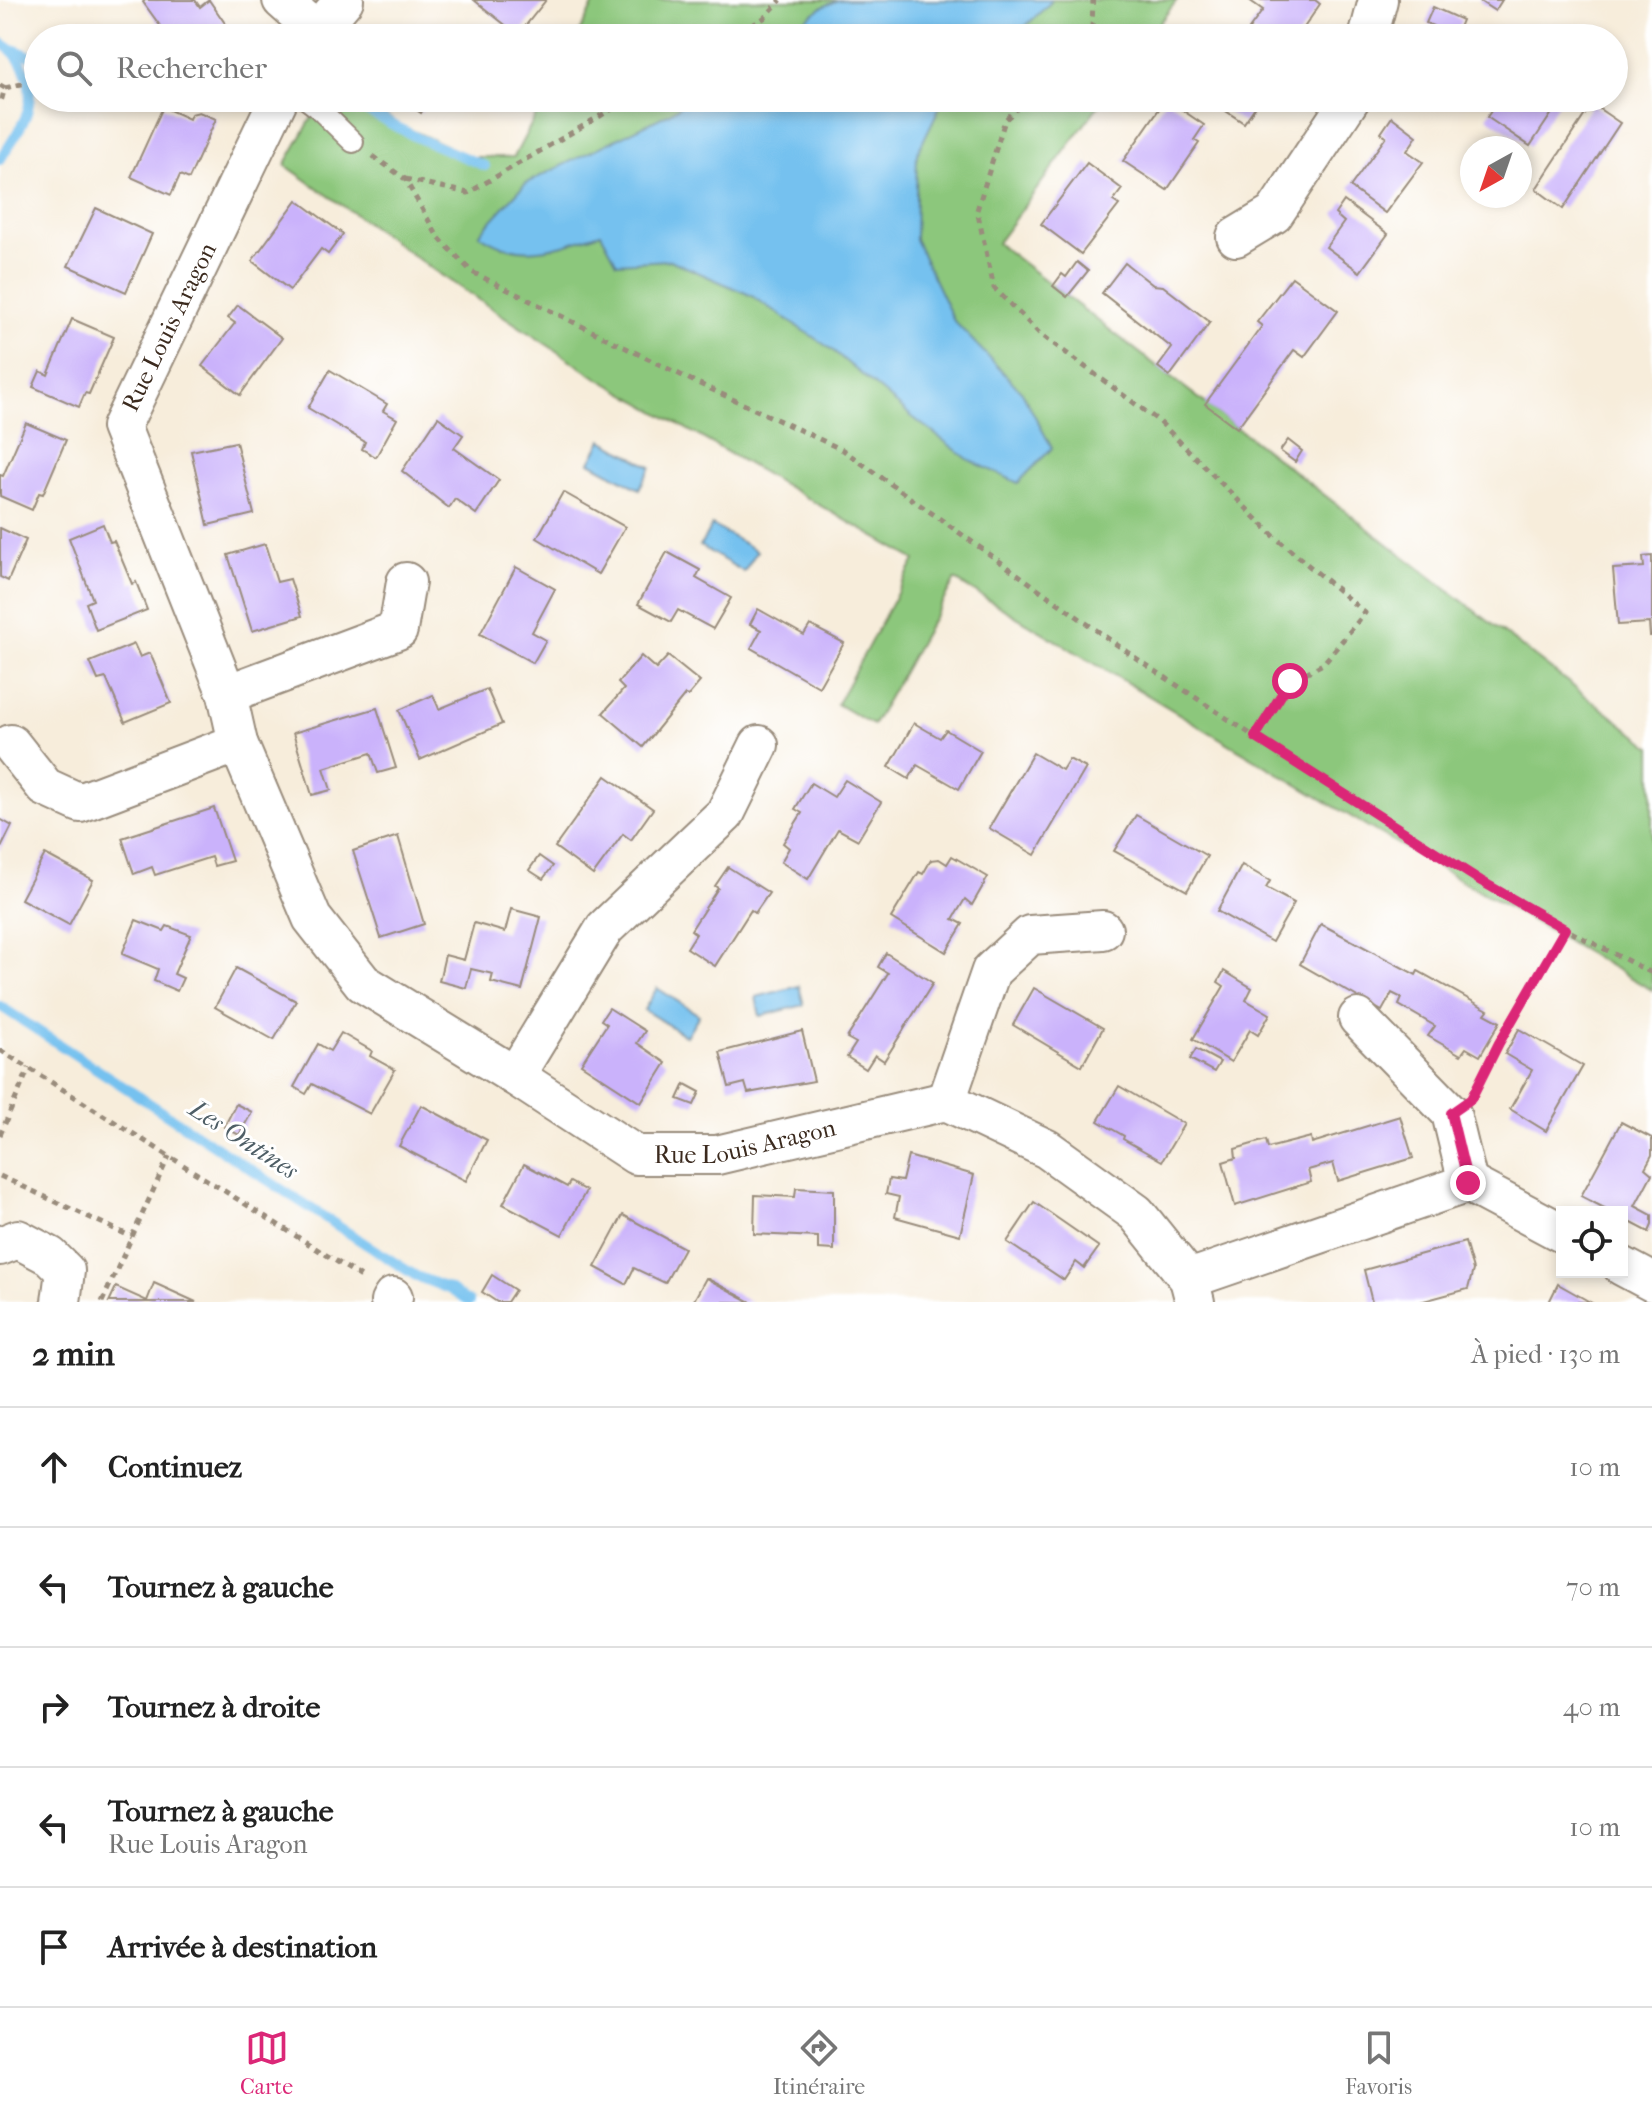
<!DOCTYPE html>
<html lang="fr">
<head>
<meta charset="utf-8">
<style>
  :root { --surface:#fff; --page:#f2f2f2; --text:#222; --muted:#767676; --line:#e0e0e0; --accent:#db2777 }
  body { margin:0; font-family:"IM FELL French Canon",serif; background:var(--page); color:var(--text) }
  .controls { position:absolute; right:24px; bottom:24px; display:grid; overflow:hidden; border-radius:0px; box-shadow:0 4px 12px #0003 }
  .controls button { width:72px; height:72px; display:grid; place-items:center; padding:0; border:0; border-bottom:2px solid var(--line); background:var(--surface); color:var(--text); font:40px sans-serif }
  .compass { position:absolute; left:1460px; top:136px; width:72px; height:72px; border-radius:50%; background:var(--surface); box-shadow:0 4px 12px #0003; rotate:220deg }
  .stop { position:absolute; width:24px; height:24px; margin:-18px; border:6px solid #db2777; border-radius:50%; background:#fff }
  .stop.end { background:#db2777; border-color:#fff; box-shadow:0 2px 8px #0008 }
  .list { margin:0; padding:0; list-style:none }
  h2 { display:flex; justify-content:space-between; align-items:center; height:104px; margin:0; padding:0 32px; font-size:34px }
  h2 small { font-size:26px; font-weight:400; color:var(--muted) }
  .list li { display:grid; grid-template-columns:52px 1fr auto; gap:24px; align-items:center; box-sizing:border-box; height:120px; padding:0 32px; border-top:2px solid var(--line) }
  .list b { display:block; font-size:30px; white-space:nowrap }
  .list p { margin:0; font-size:26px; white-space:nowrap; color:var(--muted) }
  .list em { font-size:26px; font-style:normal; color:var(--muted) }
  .icon { flex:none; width:44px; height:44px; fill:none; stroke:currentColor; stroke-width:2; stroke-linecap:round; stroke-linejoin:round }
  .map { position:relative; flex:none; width:1652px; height:1302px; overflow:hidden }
  .search { position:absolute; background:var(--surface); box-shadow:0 4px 12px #0003; left:24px; right:24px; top:24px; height:88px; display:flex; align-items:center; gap:20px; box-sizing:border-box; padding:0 28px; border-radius:44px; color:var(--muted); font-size:30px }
  .sheet { height:704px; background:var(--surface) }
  nav { display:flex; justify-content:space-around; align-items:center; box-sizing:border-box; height:112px; border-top:2px solid var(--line); background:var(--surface); font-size:22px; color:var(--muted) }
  nav a { display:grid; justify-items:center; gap:4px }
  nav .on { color:var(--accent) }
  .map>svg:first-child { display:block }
  .green { fill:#8cc77c; stroke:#64784d; stroke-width:2 }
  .water { fill:#75c1ef; stroke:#587686; stroke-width:2 }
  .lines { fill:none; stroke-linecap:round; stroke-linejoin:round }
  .stream { stroke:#75c1ef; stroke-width:10 }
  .building { fill:#cab2fb }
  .lane-casing { stroke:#998c7c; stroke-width:24 }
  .street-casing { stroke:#998c7c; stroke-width:42 }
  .path { stroke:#998c7c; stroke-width:5; stroke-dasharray:6 6; stroke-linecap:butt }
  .lane { stroke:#fff; stroke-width:20 }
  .street { stroke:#fff; stroke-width:38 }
  .route { stroke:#db2777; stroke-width:10 }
  .labels { text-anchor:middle; stroke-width:6; stroke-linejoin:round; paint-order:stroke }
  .street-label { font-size:24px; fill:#3b2a1e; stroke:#fff }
  .water-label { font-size:26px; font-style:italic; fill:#4f5f67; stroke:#fff }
</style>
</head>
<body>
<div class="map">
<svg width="1652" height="1302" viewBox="0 0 1652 1302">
  <rect width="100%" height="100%" fill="#fff"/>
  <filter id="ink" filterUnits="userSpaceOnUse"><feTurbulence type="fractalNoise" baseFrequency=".0125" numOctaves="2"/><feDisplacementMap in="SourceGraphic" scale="16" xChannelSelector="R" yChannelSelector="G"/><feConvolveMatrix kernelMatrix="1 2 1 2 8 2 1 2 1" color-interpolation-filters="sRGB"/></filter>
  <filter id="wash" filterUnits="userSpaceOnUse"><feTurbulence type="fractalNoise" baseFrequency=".006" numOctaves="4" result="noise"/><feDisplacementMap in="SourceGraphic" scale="32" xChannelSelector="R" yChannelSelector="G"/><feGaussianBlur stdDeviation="1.8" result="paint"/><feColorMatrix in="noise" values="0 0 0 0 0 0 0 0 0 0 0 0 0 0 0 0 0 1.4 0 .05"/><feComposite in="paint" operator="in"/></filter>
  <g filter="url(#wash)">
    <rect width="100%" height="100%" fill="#f7eddb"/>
    <g class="green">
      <path d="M596 0H1177L1148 38H576Z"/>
      <path d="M323 98H358L402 126 472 157H514L545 98H1104L997 243 1652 747V990L1370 828 955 580 873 725 837 704 915 560 596 377 435 271 285 165Z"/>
    </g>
    <g class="water">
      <path d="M838 0H1051V2L1013 38H780L822 7Z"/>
      <path d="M692 98H944L917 154 915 239 954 321 1022 392 1052 448 1018 483 969 460 911 416 831 349 750 295 670 260 617 263 601 233C556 247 522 264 479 234L526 183 668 114Z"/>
      <path d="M602 440 651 467 639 489 590 462Z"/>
      <path d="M712 525 757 551 744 572 700 546Z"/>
      <path d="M799 986 804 1005 760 1016 756 997Z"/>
      <path d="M657 988 699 1015 686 1036 644 1010Z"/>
    </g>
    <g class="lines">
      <g class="stream">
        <path d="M0 42C22 54 35 84 28 109 24 126 9 145 0 160"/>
        <path d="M10 48 38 59"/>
        <path d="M342 98 418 138 485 166"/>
        <path d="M0 1006 364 1243 416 1276 449 1289 469 1302"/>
      </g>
    </g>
    <g id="blocks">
      <g class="building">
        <path d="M145 0H195L200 7 209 0 233 35 230 38H169L143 2Z"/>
        <path d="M474 0H546L518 35Z"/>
        <path d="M1249 0H1315L1320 4 1297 38H1255L1257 35 1249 29 1263 10Z"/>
        <path d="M1478 0H1502L1495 11Z"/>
        <path d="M1433 7 1462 20 1456 35 1462 38H1427L1433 26 1426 23Z"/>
        <path d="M399 24 406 27 425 38H392Z"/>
        <path d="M399 98H429L421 113Z"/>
        <path d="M1214 98H1261L1244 123 1211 101Z"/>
        <path d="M1500 98H1562L1530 146 1487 117Z"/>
        <path d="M1166 99 1204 125 1194 140 1199 143 1167 190 1123 161Z"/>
        <path d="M1592 104 1620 123 1563 209 1536 189Z"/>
        <path d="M163 107 189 119 191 114 199 112 216 119 189 179 180 175 171 195 131 177Z"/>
        <path d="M1392 117 1417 136 1407 151 1423 162 1385 213 1350 187 1386 137 1381 133Z"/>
        <path d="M1087 163 1122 189 1113 201 1119 205 1081 254 1041 224Z"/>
        <path d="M297 200 343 234 328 254 321 249 290 290 252 261Z"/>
        <path d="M1344 201 1388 234 1360 272 1326 247 1344 222 1335 214Z"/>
        <path d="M96 208 152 234 126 292 68 266Z"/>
        <path d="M1077 262 1088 271 1067 297 1053 286 1062 274 1066 277Z"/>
        <path d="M1125 263 1153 285 1163 286 1210 322 1170 376 1158 367 1172 348 1102 293Z"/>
        <path d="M1292 277 1338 311 1304 357 1294 350 1237 428 1205 404 1262 326 1257 322Z"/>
        <path d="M238 305 282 338 240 395 202 366 235 323 228 318Z"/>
        <path d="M72 319 114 337 89 394 85 393 79 407 33 387 40 371 48 375Z"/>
        <path d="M330 370 387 404 383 411 397 419 376 457 362 449 365 442 308 408Z"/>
        <path d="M438 417 463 435 454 448 499 480 476 514 455 499 449 508 402 471Z"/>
        <path d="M26 423 66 440 43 494 39 493 32 510 0 496V475L3 476Z"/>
        <path d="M1288 440 1302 451 1295 462 1280 451Z"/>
        <path d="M236 442 254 514 208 525 191 451Z"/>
        <path d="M563 492 625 527 598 574 537 538Z"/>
        <path d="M103 524 110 542 114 541 132 584 136 582 147 610 96 630 86 603 93 600 69 538Z"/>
        <path d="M0 528 26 540 8 581 0 577Z"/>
        <path d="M265 544 277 582 290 579 302 616 252 631 228 555Z"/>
        <path d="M667 552 700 570 696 578 731 598 713 629 678 610 671 622 638 604Z"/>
        <path d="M1652 556V636H1650L1649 623 1618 625 1613 569 1644 567 1643 557Z"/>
        <path d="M516 567 555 589 532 632 546 640 533 663 480 634Z"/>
        <path d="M758 609 804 635 810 625 844 643 819 687 751 648 761 630 750 624Z"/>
        <path d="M134 644 140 657 150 653 171 703 125 722 106 678 98 680 90 662Z"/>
        <path d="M641 656 656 669 668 656 700 682 688 696 685 695 643 747 603 713 624 689 618 683Z"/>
        <path d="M487 689 502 724 420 760 399 710 433 695 439 709Z"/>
        <path d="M377 708 396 768 378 773 371 753 324 768 331 790 312 795 293 733Z"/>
        <path d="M914 723 940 738 946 730 981 751 959 789 917 765 909 779 889 767Z"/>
        <path d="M1033 753 1062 770 1069 759 1086 768 1035 855 989 828Z"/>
        <path d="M606 776 653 809 631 840 623 834 593 875 555 847Z"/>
        <path d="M845 780 881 802 858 840 838 829 808 879 781 862 789 848 783 843 802 813 795 809 811 783 834 797Z"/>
        <path d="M214 808 232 861 214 866 211 857 155 875 152 867 134 874 122 838Z"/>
        <path d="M1136 815 1207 856 1187 891 1114 851Z"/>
        <path d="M0 819 12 826 0 850Z"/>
        <path d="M398 836 424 924 381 938 353 851Z"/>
        <path d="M45 854 93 880 69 925 21 899Z"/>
        <path d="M539 856 553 866 543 879 529 870Z"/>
        <path d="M952 856 988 877 972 905 965 899 953 919 963 924 946 952 891 918 919 872 923 874 931 860 939 859 947 864Z"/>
        <path d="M1242 865 1270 881 1266 888 1294 903 1272 942 1217 911Z"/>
        <path d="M728 867 769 893 755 913 751 910 715 966 687 948 696 934 691 930 718 888 715 886Z"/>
        <path d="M511 909 541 917 522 990 491 982 493 974 471 969 466 988 439 981 445 955 464 960 474 923 505 932Z"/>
        <path d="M136 920 164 931 167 926 191 935 174 974 183 978 177 991 154 981 158 969 122 954Z"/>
        <path d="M1321 924 1416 975 1418 971 1488 1010 1485 1014 1500 1022 1480 1056 1466 1048 1461 1055 1428 1036 1435 1026 1399 1005 1402 998 1392 993 1382 1011 1300 964Z"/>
        <path d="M886 953 933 983 884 1061 875 1055 866 1069 847 1057 856 1043 847 1038 888 973 878 967Z"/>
        <path d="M236 968 296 1001 274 1040 215 1007Z"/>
        <path d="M1224 971 1252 988 1246 1000 1270 1014 1258 1035 1250 1030 1231 1062 1193 1039 1224 986 1218 982Z"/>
        <path d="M1034 988 1103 1028 1082 1066 1013 1025Z"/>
        <path d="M609 1008 645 1031 637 1043 666 1063 641 1103 581 1064 607 1024 601 1020Z"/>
        <path d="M1519 1029 1583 1066 1546 1131 1510 1109 1532 1070 1505 1054Z"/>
        <path d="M802 1031 814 1081 748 1093 745 1083 729 1087 720 1052Z"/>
        <path d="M341 1033 372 1051 370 1056 395 1070 370 1114 312 1084 306 1094 294 1087 318 1044 330 1051Z"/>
        <path d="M1196 1049 1220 1062 1214 1072 1190 1059Z"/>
        <path d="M685 1084 700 1092 694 1105 678 1099Z"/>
        <path d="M1119 1086 1184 1124 1162 1161 1123 1139 1124 1136 1098 1121Z"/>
        <path d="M236 1104 252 1112 239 1135 224 1127Z"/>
        <path d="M421 1105 487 1140 466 1181 399 1146Z"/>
        <path d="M1400 1116 1413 1158 1338 1181 1333 1163 1308 1170 1311 1182 1235 1206 1223 1162 1236 1158 1235 1149 1266 1140 1268 1148 1311 1137 1312 1143Z"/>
        <path d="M1621 1122 1652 1138V1155L1645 1168 1652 1174 1635 1206 1652 1215V1225L1649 1232 1622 1218V1212H1612L1581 1196Z"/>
        <path d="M908 1156 974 1175 960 1235 895 1217 899 1197 886 1194 889 1179 902 1181Z"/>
        <path d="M524 1164 567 1187 570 1182 586 1191 562 1235 503 1204Z"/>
        <path d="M796 1188 834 1190V1250L818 1249V1237L754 1234 755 1195 795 1197Z"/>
        <path d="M1034 1202 1099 1247 1084 1268 1076 1262 1064 1280 1007 1242Z"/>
        <path d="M623 1215 684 1248 665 1283 634 1268 626 1284 595 1267Z"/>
        <path d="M1465 1242 1473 1270 1468 1289 1420 1302H1372L1364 1270Z"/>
        <path d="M492 1275 515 1290 507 1302H497L482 1292Z"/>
        <path d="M706 1278 751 1302H693Z"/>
        <path d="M154 1283 196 1302H109L116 1287 147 1301Z"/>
        <path d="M1558 1284 1590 1302H1549Z"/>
      </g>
    </g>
  </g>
  <g filter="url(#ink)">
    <use href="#blocks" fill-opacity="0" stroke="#998c7c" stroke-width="2"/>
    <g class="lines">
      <defs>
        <path id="lane" d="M305 98 317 107 353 142"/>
        <g id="street">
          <path d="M282 0 317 31"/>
          <path d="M312 38 344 0"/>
          <path d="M1368 38 1378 0"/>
          <path id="s1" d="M279 98 121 427 227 694 238 743 312 918 363 983 515 1076 636 1155H717L946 1101 1047 1149 1136 1213 1189 1279 1195 1302"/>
          <path d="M1236 237 1274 214 1351 98"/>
          <path d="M227 694 398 630 406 582"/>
          <path d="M11 744 45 787 80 803 238 743"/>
          <path d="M1358 1018 1451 1113 1468 1183"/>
          <path d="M515 1076 605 928 725 814 759 745"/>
          <path d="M946 1101 991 971 1030 935 1103 930"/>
          <path d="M0 1246 18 1239 50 1256 65 1271 61 1302"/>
          <path d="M1622 1266 1652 1282"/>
          <path d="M1189 1279 1468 1183 1562 1233"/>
          <path d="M390 1302 393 1297"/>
        </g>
      </defs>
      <use href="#lane" class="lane-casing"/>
      <use href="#street" class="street-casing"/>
      <g class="path">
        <path d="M731 38 764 18 781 0"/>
        <path d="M1084 38 1092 27 1093 0"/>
        <path d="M0 85 5 88 0 105"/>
        <path d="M5 88 38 80"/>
        <path d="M192 98 237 105"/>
        <path d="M1028 98 1005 120 977 210 994 288 1039 333 1160 422 1276 538 1365 613 1323 664 1290 681 1255 737"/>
        <path d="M373 156 405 179 438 237 472 272 691 380 843 450 1127 652 1255 737 1481 881 1565 929 1652 973"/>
        <path d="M405 179 468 193 631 98"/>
        <path d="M0 1050 363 1278"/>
        <path d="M1476 1089 1499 1043 1565 929"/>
        <path d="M0 1135 29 1068"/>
        <path d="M0 1176 132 1237"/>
        <path d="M102 1302 169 1156"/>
      </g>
      <use href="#lane" class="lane"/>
      <use href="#street" class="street"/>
    </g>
  </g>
  <g class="lines" filter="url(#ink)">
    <path class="route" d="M1290 681 1255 737 1481 881 1565 929 1499 1043 1471 1099 1451 1113 1468 1183"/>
  </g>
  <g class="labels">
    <g class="street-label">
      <text transform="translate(169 327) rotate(-64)" y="8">Rue Louis Aragon</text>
      <text dy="8" stroke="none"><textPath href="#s1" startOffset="1408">Rue Louis Aragon</textPath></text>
    </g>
    <g class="water-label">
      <text transform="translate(244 1139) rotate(33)" y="9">Les Ontines</text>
    </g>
  </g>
</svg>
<div class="controls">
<button><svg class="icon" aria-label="locate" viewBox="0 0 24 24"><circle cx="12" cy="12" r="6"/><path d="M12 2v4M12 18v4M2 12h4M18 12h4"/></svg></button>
</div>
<svg class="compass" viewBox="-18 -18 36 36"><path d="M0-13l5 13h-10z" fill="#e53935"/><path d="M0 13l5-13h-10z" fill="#767676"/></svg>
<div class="stop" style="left:1290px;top:681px"></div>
<div class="stop end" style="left:1468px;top:1183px"></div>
<div class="search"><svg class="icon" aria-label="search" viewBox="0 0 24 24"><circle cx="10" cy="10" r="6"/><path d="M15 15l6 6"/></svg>Rechercher</div>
</div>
<section class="sheet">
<h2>2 min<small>À pied · 130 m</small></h2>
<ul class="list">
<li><svg class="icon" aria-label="ahead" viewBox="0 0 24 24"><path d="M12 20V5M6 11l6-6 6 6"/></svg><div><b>Continuez</b></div><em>10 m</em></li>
<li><svg class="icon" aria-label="left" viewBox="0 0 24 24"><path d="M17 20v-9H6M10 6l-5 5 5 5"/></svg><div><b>Tournez à gauche</b></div><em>70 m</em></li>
<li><svg class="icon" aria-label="right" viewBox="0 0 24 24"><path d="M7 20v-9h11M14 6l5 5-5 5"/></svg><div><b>Tournez à droite</b></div><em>40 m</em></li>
<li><svg class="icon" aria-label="left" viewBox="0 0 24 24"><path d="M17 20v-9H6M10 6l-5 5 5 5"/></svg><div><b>Tournez à gauche</b><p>Rue Louis Aragon</p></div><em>10 m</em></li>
<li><svg class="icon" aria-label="arrive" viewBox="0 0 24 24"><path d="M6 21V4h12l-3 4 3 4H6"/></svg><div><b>Arrivée à destination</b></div></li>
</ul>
</section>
<nav>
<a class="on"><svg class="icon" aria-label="map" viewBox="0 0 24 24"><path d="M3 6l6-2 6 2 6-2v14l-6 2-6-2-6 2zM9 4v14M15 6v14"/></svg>Carte</a>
<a><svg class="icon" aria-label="directions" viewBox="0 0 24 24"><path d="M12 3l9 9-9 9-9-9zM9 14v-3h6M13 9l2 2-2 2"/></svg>Itinéraire</a>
<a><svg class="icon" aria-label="saved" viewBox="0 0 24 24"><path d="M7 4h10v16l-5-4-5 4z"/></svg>Favoris</a>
</nav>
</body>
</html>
